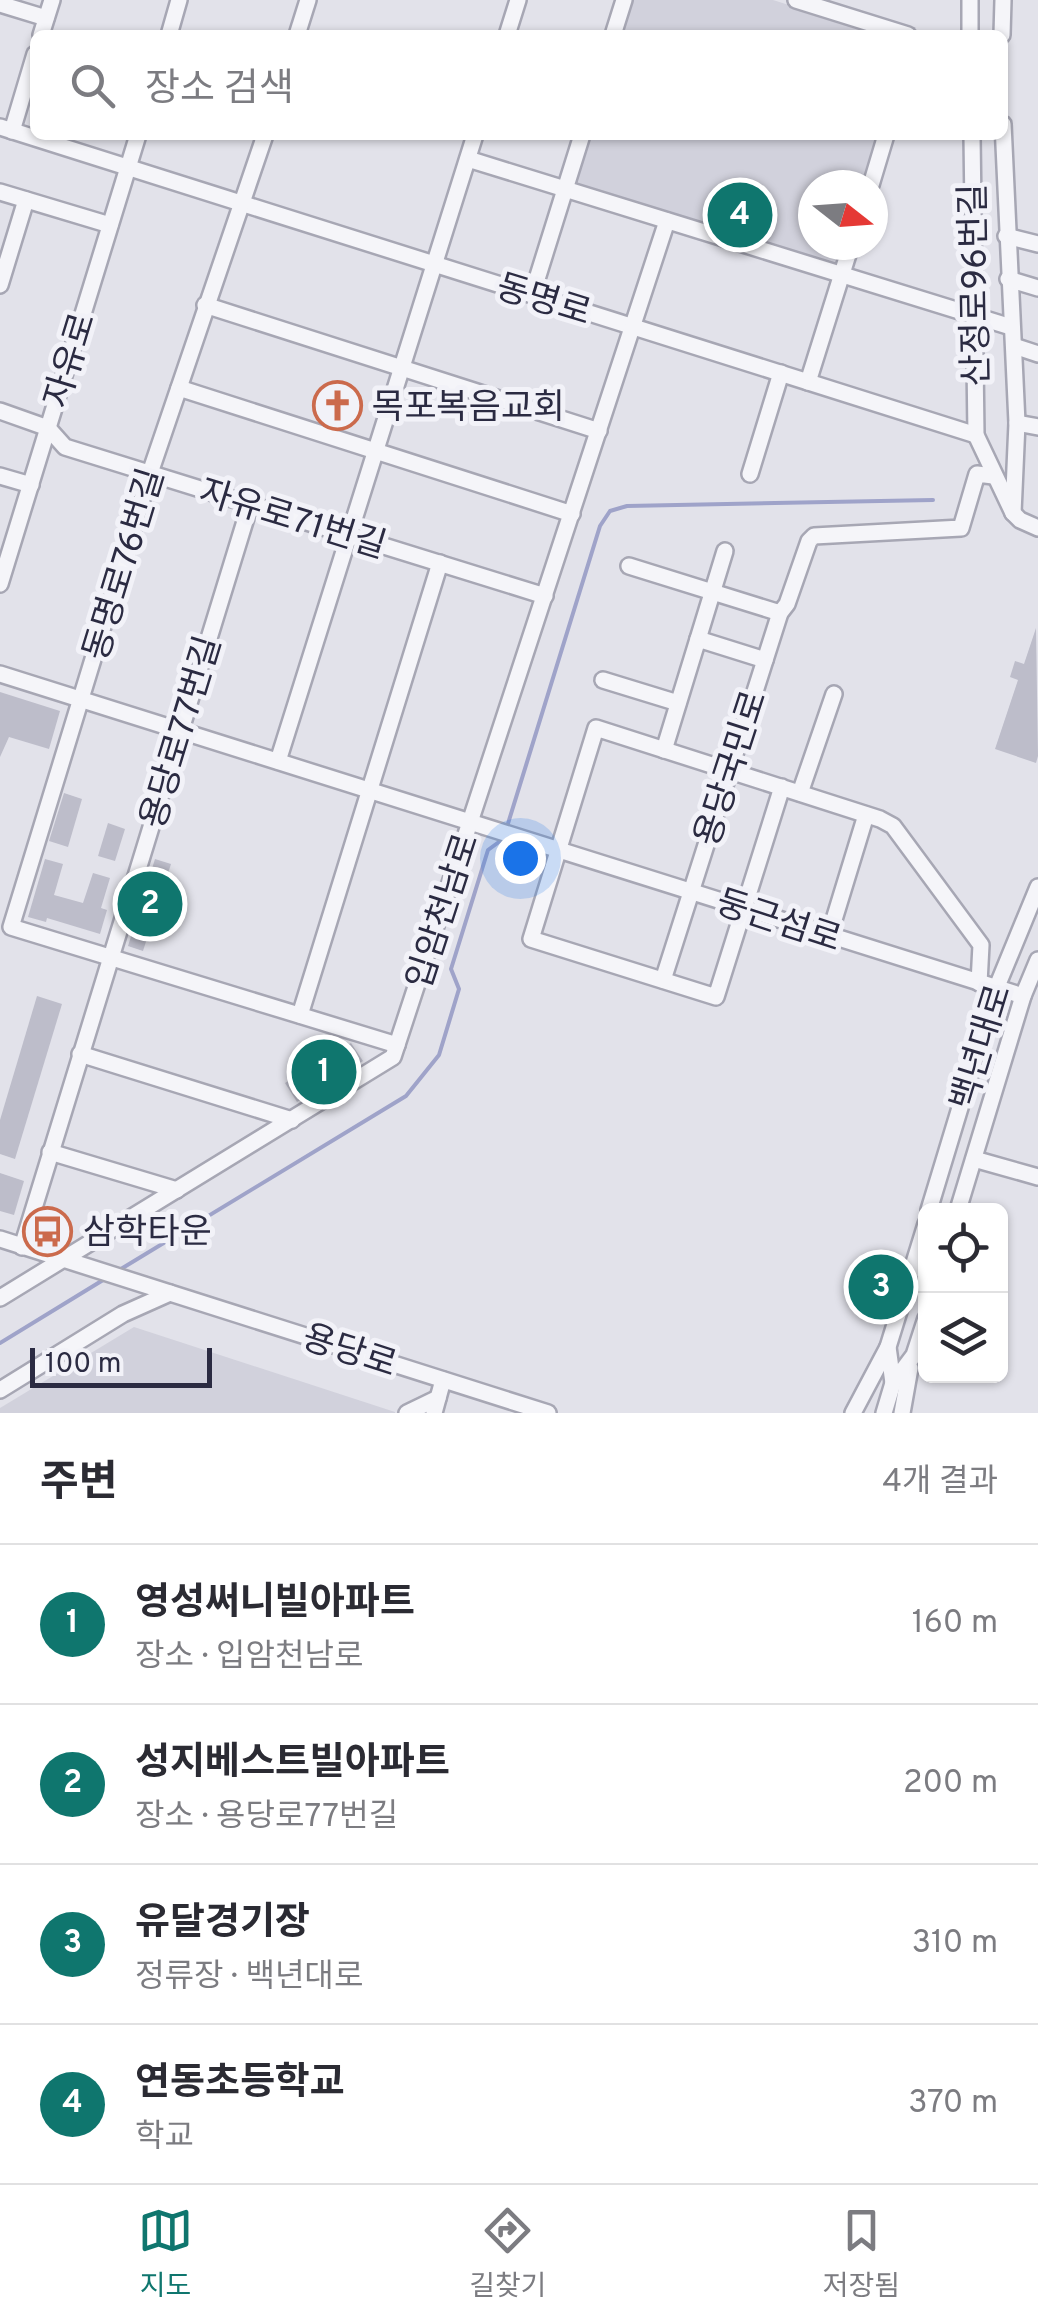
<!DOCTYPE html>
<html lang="ko">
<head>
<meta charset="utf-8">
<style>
  :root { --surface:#fff; --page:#f2f2f3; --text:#2b2b33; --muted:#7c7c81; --line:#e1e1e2; --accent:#0f766e }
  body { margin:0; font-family:Overpass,"Noto Sans KR",sans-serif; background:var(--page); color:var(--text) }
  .controls { position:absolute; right:30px; bottom:30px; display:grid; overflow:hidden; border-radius:15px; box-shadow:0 2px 8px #0004 }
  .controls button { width:90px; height:90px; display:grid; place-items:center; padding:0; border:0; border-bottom:2px solid var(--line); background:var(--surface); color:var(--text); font:50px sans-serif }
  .compass { position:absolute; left:798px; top:170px; width:90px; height:90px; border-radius:50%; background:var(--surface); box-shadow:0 2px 8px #0004; rotate:107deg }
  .scale { position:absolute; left:30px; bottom:25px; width:182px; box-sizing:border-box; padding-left:10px; border:5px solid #2b2b42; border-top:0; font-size:28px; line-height:35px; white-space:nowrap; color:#2b2b42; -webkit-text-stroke:8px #f2f2f8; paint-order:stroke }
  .you { position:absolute; left:520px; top:858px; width:35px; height:35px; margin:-25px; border:8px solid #fff; border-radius:50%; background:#1a73e8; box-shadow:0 0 0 15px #1a73e833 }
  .badge { display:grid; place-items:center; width:65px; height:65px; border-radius:50%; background:var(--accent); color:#fff; font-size:32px; font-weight:700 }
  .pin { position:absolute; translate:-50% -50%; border:5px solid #fff; box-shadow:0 2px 10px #0006 }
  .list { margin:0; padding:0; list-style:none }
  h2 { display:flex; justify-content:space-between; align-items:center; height:130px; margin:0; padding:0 40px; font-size:42px }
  h2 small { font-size:32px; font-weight:400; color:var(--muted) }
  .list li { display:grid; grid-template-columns:65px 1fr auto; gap:30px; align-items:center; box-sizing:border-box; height:160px; padding:0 40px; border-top:2px solid var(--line) }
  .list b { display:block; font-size:38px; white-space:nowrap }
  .list p { margin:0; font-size:32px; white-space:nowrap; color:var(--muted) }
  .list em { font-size:32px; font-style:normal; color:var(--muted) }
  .icon { flex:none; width:55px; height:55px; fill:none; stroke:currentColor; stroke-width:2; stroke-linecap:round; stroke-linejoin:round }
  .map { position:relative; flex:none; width:1038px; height:1413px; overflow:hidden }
  .search { position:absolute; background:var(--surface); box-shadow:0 2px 8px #0004; left:30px; right:30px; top:30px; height:110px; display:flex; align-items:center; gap:25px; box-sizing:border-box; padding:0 35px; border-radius:15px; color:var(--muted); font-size:38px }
  .sheet { height:770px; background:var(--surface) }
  nav { display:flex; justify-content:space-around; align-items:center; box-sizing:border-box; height:140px; border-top:2px solid var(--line); background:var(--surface); font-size:28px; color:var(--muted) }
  nav a { display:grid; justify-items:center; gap:5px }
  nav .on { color:var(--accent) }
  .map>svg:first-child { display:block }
  .built { fill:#d1d1dc }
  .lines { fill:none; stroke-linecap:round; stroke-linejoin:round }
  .stream { stroke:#9fa3c9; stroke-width:4 }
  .building { fill:#bdbdca }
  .minor-casing { stroke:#a7a7b4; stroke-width:20 }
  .minor { stroke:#f5f5f9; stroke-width:15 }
  .labels { text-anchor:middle; stroke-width:10; stroke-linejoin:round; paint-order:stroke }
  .street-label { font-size:35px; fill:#2b2b42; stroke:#f2f2f8 }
  .poi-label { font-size:35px; fill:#2b2b42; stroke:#f2f2f8; text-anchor:start }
</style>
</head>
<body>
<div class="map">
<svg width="1038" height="1413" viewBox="0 0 1038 1413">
  <rect width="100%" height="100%" fill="#e2e2ea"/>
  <g class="built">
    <path d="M633 0H773L884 35H622Z"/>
    <path d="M590 135H880L865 185H813V245H845L838 270 574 186Z"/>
    <path d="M134 1327 395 1412V1413H0V1408Z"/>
  </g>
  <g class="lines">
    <g class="stream">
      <path d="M506 830 600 526 610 511 627 506 933 500"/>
      <path d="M116 1272 406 1096 439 1055 459 989 451 969 488 850 503 839"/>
      <path d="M0 1343 108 1277"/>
    </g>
  </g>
  <g class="building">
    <path d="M1036 628 1038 756 1036 763 995 749 1018 680 1010 677 1015 661 1024 664Z"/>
    <path d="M0 692 60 711 49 749 9 737 0 757Z"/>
    <path d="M64 793 82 799 68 847 49 841Z"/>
    <path d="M108 823 125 829 115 861 98 856Z"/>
    <path d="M45 859 63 864 54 895 83 903 93 873 110 878 101 908 107 910 100 934 47 918 46 922 28 917Z"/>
    <path d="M155 859 171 864 143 951 128 946Z"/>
    <path d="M37 996 62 1004 15 1159 0 1154V1120Z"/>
    <path d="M351 1043 363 1061 297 1102 285 1083Z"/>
    <path d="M0 1173 24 1181 14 1215 0 1211Z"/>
  </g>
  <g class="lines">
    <defs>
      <g id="minor">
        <path d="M796 0 908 35"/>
        <path d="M970 0V35"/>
        <path d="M0 4 46 18"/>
        <path d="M41 35 52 0"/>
        <path d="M169 35 179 0"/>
        <path d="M297 35 308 0"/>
        <path d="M507 35 518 0"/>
        <path d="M613 35 624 0"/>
        <path d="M1002 35 1003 0"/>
        <path d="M1003 124 1017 423 1013 513"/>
        <path d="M0 127 976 435"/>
        <path d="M12 131 35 54"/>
        <path d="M265 135 150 473 11 927 397 1045"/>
        <path d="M972 135 976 435 1013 513 1020 520 1038 528"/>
        <path d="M468 159 1011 327"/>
        <path d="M871 185 886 135"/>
        <path d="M0 192 110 225"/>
        <path d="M1006 236 1038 244"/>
        <path d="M1008 279 1038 288"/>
        <path d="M0 285 26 200"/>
        <path d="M532 295 582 135"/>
        <path d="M205 305 599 431"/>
        <path d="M1014 346 1038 354"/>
        <path d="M808 382 851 245"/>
        <path d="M179 388 572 514"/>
        <path d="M0 411 48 428 65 447 545 596"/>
        <path d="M1017 423 1038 427"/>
        <path d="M750 474 781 373"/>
        <path d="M0 476 31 485"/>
        <path d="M629 566 780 613"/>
        <path d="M0 584 138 135"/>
        <path d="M698 639 765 660"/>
        <path d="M0 674 1023 996"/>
        <path d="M603 680 678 703"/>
        <path d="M664 750 725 551"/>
        <path d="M278 761 475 135"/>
        <path d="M782 787 716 997 531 939 596 728 880 819 893 826 981 945 979 983"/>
        <path d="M800 793 834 694"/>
        <path d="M829 936 866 815"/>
        <path d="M663 980 780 613 787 604 809 541 814 536 961 528 977 474 993 476"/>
        <path d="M300 1015 440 563"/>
        <path d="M80 1054 292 1120"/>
        <path d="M50 1152 177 1190"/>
        <path d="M974 1159 1038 1177"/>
        <path d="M929 1210 996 989 1038 887"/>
        <path d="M958 1210 1023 996 1038 960"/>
        <path d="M0 1239 548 1413"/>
        <path d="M22 1247 250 505"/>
        <path d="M0 1298 393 1057 667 221"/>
        <path d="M893 1383 888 1347 926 1224"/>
        <path d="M0 1390 123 1314 170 1293"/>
        <path d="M407 1413 438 1398"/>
        <path d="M434 1413 443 1380"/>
        <path d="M853 1413 888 1347"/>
        <path d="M884 1413 893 1383 914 1355 926 1318"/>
        <path d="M902 1413 910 1368"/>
      </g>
    </defs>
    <use href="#minor" class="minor-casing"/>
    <use href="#minor" class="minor"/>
  </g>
  <defs>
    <symbol id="church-ring" viewBox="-11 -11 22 22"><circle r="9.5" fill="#f2f2f8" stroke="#cb6a4c" stroke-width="1.5"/><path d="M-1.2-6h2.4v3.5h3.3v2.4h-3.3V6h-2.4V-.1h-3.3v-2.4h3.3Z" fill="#cb6a4c"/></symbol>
    <symbol id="bus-ring" viewBox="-11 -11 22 22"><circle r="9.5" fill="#f2f2f8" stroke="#cb6a4c" stroke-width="1.5"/><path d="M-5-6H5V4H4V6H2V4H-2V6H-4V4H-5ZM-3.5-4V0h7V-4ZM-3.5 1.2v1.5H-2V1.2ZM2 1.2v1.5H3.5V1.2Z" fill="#cb6a4c"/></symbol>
  </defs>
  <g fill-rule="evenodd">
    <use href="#church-ring" x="310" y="378" width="55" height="55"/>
    <use href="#bus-ring" x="20" y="1204" width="55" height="55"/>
  </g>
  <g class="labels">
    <g class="street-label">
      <text transform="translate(974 285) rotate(-91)" y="12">산정로96번길</text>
      <text transform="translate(544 299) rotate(17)" y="12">동명로</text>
      <text transform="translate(69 360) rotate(-73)" y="12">자유로</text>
      <text transform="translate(293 518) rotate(17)" y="12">자유로71번길</text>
      <text transform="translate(123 564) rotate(-73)" y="12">동명로76번길</text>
      <text transform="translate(180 732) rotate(-73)" y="12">용당로77번길</text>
      <text transform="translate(730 768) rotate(-72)" y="12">용당국민로</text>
      <text transform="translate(442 911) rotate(-72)" y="12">입암천남로</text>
      <text transform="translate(779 920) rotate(18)" y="12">둥근섬로</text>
      <text transform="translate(980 1047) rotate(-73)" y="12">백년대로</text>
      <text transform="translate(350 1350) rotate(18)" y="12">용당로</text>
    </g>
    <g class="poi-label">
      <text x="372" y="418">목포복음교회</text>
      <text x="83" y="1243">삼학타운</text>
    </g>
  </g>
</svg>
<div class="controls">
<button><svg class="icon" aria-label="locate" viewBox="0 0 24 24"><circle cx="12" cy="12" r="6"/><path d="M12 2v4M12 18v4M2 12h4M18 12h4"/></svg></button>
<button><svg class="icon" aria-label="layers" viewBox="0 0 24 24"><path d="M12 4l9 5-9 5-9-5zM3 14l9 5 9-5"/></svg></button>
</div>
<svg class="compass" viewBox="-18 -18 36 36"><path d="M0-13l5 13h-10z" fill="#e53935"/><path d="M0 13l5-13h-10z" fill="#7c7c81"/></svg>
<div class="scale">100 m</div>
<div class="you"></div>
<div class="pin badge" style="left:324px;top:1072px">1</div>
<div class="pin badge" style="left:150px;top:904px">2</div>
<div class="pin badge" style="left:881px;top:1287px">3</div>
<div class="pin badge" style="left:740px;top:215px">4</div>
<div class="search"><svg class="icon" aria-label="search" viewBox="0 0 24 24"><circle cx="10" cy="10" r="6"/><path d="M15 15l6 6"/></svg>장소 검색</div>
</div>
<section class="sheet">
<h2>주변<small>4개 결과</small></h2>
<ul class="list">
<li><span class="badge">1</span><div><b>영성써니빌아파트</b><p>장소 · 입암천남로</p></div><em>160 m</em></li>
<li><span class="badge">2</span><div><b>성지베스트빌아파트</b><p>장소 · 용당로77번길</p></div><em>200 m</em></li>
<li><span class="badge">3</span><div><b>유달경기장</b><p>정류장 · 백년대로</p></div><em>310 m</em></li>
<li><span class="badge">4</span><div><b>연동초등학교</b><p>학교</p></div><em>370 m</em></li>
</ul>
</section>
<nav>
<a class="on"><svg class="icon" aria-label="map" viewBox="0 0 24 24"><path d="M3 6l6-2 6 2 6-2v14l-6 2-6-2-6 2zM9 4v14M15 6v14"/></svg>지도</a>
<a><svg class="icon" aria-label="directions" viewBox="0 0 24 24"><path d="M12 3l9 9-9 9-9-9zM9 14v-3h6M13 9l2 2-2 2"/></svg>길찾기</a>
<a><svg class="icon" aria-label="saved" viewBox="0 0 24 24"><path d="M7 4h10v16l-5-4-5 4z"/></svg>저장됨</a>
</nav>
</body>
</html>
